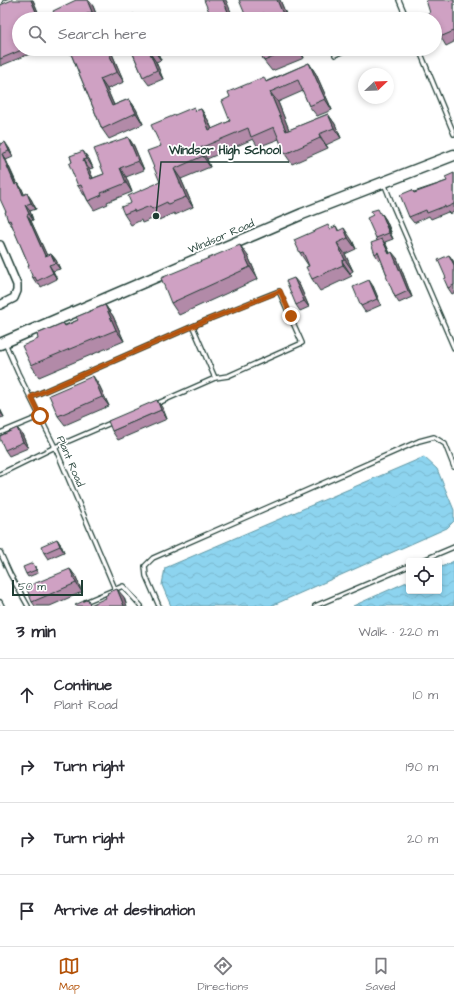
<!DOCTYPE html>
<html lang="en">
<head>
<meta charset="utf-8">
<style>
  :root { --surface:#fff; --page:#f7f7f7; --text:#2b2b33; --muted:#7c7c81; --line:#e1e1e2; --accent:#b45309 }
  body { margin:0; font-family:"Architects Daughter",sans-serif; background:var(--page); color:var(--text) }
  .controls { position:absolute; right:12px; bottom:12px; display:grid; overflow:hidden; border-radius:4px; box-shadow:0 2px 6px #0003 }
  .controls button { width:36px; height:36px; display:grid; place-items:center; padding:0; border:0; border-bottom:1px solid var(--line); background:var(--surface); color:var(--text); font:20px sans-serif }
  .compass { position:absolute; left:358px; top:68px; width:36px; height:36px; border-radius:50%; background:var(--surface); box-shadow:0 2px 6px #0003; rotate:67deg }
  .scale { position:absolute; left:12px; bottom:10px; width:71px; box-sizing:border-box; padding-left:4px; border:2px solid #1f3d34; border-top:0; font-size:11px; line-height:14px; white-space:nowrap; color:#1f3d34; -webkit-text-stroke:3px #fff; paint-order:stroke }
  .stop { position:absolute; width:12px; height:12px; margin:-9px; border:3px solid #b45309; border-radius:50%; background:#fff }
  .stop.end { background:#b45309; border-color:#fff; box-shadow:0 1px 4px #0008 }
  .list { margin:0; padding:0; list-style:none }
  h2 { display:flex; justify-content:space-between; align-items:center; height:52px; margin:0; padding:0 16px; font-size:17px }
  h2 small { font-size:13px; font-weight:400; color:var(--muted) }
  .list li { display:grid; grid-template-columns:26px 1fr auto; gap:12px; align-items:center; box-sizing:border-box; height:72px; padding:0 16px; border-top:1px solid var(--line) }
  .list b { display:block; font-size:15px; white-space:nowrap }
  .list p { margin:0; font-size:13px; white-space:nowrap; color:var(--muted) }
  .list em { font-size:13px; font-style:normal; color:var(--muted) }
  .icon { flex:none; width:22px; height:22px; fill:none; stroke:currentColor; stroke-width:2; stroke-linecap:round; stroke-linejoin:round }
  .map { position:relative; flex:none; width:454px; height:606px; overflow:hidden }
  .search { position:absolute; background:var(--surface); box-shadow:0 2px 6px #0003; left:12px; right:12px; top:12px; height:44px; display:flex; align-items:center; gap:10px; box-sizing:border-box; padding:0 14px; border-radius:22px; color:var(--muted); font-size:15px }
  .sheet { height:340px; background:var(--surface) }
  nav { display:flex; justify-content:space-around; align-items:center; box-sizing:border-box; height:56px; border-top:1px solid var(--line); background:var(--surface); font-size:11px; color:var(--muted) }
  nav a { display:grid; justify-items:center; gap:2px }
  nav .on { color:var(--accent) }
  .map>svg:first-child { display:block }
  .water { fill:url(#water-waves); stroke:#6198a4 }
  .lines { fill:none; stroke-linecap:round; stroke-linejoin:round }
  .service-casing { stroke:#1f3d34; stroke-width:6 }
  .minor-casing { stroke:#1f3d34; stroke-width:10 }
  .secondary-casing { stroke:#1f3d34; stroke-width:13 }
  .service { stroke:#fff; stroke-width:3.5 }
  .minor { stroke:#fff; stroke-width:7 }
  .secondary { stroke:#fff; stroke-width:10 }
  .wall { fill:#b28aa8; stroke:#1f3d34 }
  .shaded-wall { fill:#917188; stroke:#1f3d34 }
  .building { fill:#cfa1c3; stroke:#1f3d34 }
  .route { stroke:#b45309; stroke-width:5 }
  .labels { text-anchor:middle; stroke-width:3.5; stroke-linejoin:round; paint-order:stroke }
  .street-label { font-size:11px; fill:#1f3d34; stroke:#fff }
  .leader { fill:none; stroke:#1f3d34; stroke-width:1.5 }
  .callout-dot { fill:#1f3d34; stroke:#fff; stroke-width:1.5 }
  .callout-label { font-size:12px; text-anchor:middle; font-weight:bold; fill:#1f3d34; stroke:#fff; stroke-width:3.5; stroke-linejoin:round; paint-order:stroke }
</style>
</head>
<body>
<div class="map">
<svg width="454" height="606" viewBox="0 0 454 606">
  <defs>
    <pattern id="water-waves" width="16" height="10" patternUnits="userSpaceOnUse"><rect width="16" height="10" fill="#8dd4ef"/><path d="M0 5q4-4 8 0t8 0" fill="none" stroke="#79b7ce"/></pattern>
  </defs>
  <rect width="100%" height="100%" fill="#fff"/>
  <filter id="ink" filterUnits="userSpaceOnUse"><feTurbulence type="fractalNoise" baseFrequency=".025" numOctaves="2"/><feDisplacementMap in="SourceGraphic" scale="8" xChannelSelector="R" yChannelSelector="G"/><feConvolveMatrix kernelMatrix="1 2 1 2 8 2 1 2 1" color-interpolation-filters="sRGB"/></filter>
  <g filter="url(#ink)">
    <g class="water">
      <path d="M424 457 437 469 454 510V521L447 528 271 606H171L162 585 165 568Z"/>
      <path d="M454 561V606H353L409 581V591H439V568Z"/>
    </g>
    <g class="lines">
      <defs>
        <g id="service">
          <path d="M399 0 407 19"/>
          <path d="M5 2 10 0"/>
          <path d="M419 49 454 134"/>
          <path d="M335 55 347 49"/>
          <path d="M384 183 393 206 454 348"/>
          <path d="M193 327 215 378"/>
          <path d="M5 343 18 373 55 447 115 589"/>
          <path d="M31 397 207 320 279 291 302 343 228 376 215 378 156 404"/>
          <path d="M0 433 41 416"/>
          <path d="M0 474 55 447 113 422"/>
          <path d="M0 552 10 574 28 606"/>
          <path d="M421 561 454 547"/>
          <path d="M0 602 2 606"/>
          <path d="M85 602 123 586 141 606"/>
          <path d="M159 606 146 576 145 566 153 558 419 441 434 437 445 444 454 467"/>
          <path d="M315 606 409 566"/>
        </g>
        <path id="minor" d="M0 245 17 285V291L14 298 0 305"/>
        <path id="secondary" d="M0 344 302 214 454 155"/>
      </defs>
      <use href="#service" class="service-casing"/>
      <use href="#minor" class="minor-casing"/>
      <use href="#secondary" class="secondary-casing"/>
      <use href="#service" class="service"/>
      <use href="#minor" class="minor"/>
      <use href="#secondary" class="secondary"/>
    </g>
    <g class="wall">
      <path d="M33 0 41 19H19V49H42L0 66V5Z"/>
      <path d="M76 0H88L93 6 98 19H57Z"/>
      <path d="M280 0 288 19H247Z"/>
      <path d="M454 0V42L446 46 439 34 435 36V19L430 13Z"/>
      <path d="M69 49H110L124 82 107 89 114 105 129 99 136 109 143 124 109 139 102 129Z"/>
      <path d="M131 49H156L161 60 156 62 163 79 149 85 143 77Z"/>
      <path d="M227 49H235L228 52Z"/>
      <path d="M259 49H300L304 58 272 71 264 61Z"/>
      <path d="M309 63 316 74 332 110 317 116 309 106 303 91 278 102 289 130 328 114 335 124 341 138 326 145 328 148 292 164 285 154 279 139 258 147 253 139 207 159 210 167 181 179 193 207 175 215 174 213 159 220 157 217 142 223 141 220 131 225 124 214 131 203 160 182 161 146 194 107 196 111 201 109 208 120 212 129 230 121 267 81Z"/>
      <path d="M128 137 134 146 144 170 126 177 132 192 107 202 108 204 94 210 88 201 85 195H84L78 186 72 162 70 156 89 159 93 168 89 169 93 178 104 174Z"/>
      <path d="M0 143 9 148 13 157 6 160 17 184 18 183 22 189 24 194 31 199 36 209 30 211 33 220 31 221 47 256 51 254 56 260 60 269 53 271 57 279 41 287 39 283 37 284 33 278 29 265 13 227 8 221 6 212Z"/>
      <path d="M454 173V212L450 214 448 212 431 219 429 216 414 223 409 217 412 190 414 192 447 181Z"/>
      <path d="M382 214 386 220 391 232H390L393 239 385 242 390 253 397 258 412 297 399 303 395 297 381 259 379 260 375 254 377 241 376 238Z"/>
      <path d="M336 226 339 231 352 240 356 249 345 254 353 271 350 273 352 276 320 291 312 279 308 265 300 253 331 229Z"/>
      <path d="M449 255 454 262V293L452 294 448 288 446 278Z"/>
      <path d="M248 256 258 279 179 315 171 303Z"/>
      <path d="M299 284 309 307 300 311 296 305Z"/>
      <path d="M373 286 381 305 365 312 361 306Z"/>
      <path d="M105 305 113 316 124 341 39 377 31 365 38 339 63 323 65 325 78 320Z"/>
      <path d="M99 385 109 406 65 425 58 416Z"/>
      <path d="M0 409 4 417 0 418Z"/>
      <path d="M163 409 167 419 118 440 112 431Z"/>
      <path d="M17 428 22 434 28 448 9 456 5 450Z"/>
      <path d="M57 539 61 545 64 552 48 559 44 553Z"/>
      <path d="M35 566 38 573 28 577 26 574Z"/>
      <path d="M70 569 76 577 82 592 50 606H35L32 602Z"/>
    </g>
    <g class="shaded-wall">
      <path d="M31 0H33L41 19H39Z"/>
      <path d="M87 0H88L93 6 98 19H97L92 12Z"/>
      <path d="M223 0H226L234 19H231Z"/>
      <path d="M277 0H280L288 19H285Z"/>
      <path d="M107 49H110L124 82 117 72Z"/>
      <path d="M154 49H156L161 60 154 51Z"/>
      <path d="M298 49H300L304 58Z"/>
      <path d="M150 53 156 62 163 79 157 70Z"/>
      <path d="M309 63 316 74 332 110 325 99Z"/>
      <path d="M100 79 107 89 119 117 112 106Z"/>
      <path d="M270 92 278 102 294 142 286 131Z"/>
      <path d="M129 99 136 109 143 124 136 113Z"/>
      <path d="M201 109 208 120 217 140 209 130Z"/>
      <path d="M328 114 335 124 341 138 334 128Z"/>
      <path d="M319 134 326 145 328 148 320 138Z"/>
      <path d="M128 137 134 146 144 170 138 161Z"/>
      <path d="M5 142 9 148 13 157 9 151Z"/>
      <path d="M200 148 207 159 210 167 203 156Z"/>
      <path d="M83 151 89 159 93 168 87 159Z"/>
      <path d="M2 154 6 160 19 191 15 185Z"/>
      <path d="M83 160 89 169 97 188 91 179Z"/>
      <path d="M120 168 126 177 132 192 126 183Z"/>
      <path d="M174 169 181 179 193 207 186 197Z"/>
      <path d="M18 183 22 189 27 201 23 195Z"/>
      <path d="M27 193 31 199 36 209 31 203Z"/>
      <path d="M25 205 30 211 33 220 29 214Z"/>
      <path d="M382 214 386 220 391 232 387 226Z"/>
      <path d="M27 215 31 221 50 262 45 256Z"/>
      <path d="M386 226 390 232 393 239 389 233Z"/>
      <path d="M344 228 352 240 356 249 348 238Z"/>
      <path d="M382 239 386 245 393 260 389 254Z"/>
      <path d="M337 243 345 254 353 271 345 260Z"/>
      <path d="M240 245 248 256 258 279 250 267Z"/>
      <path d="M392 252 397 258 412 297 408 291Z"/>
      <path d="M51 254 56 260 60 269 55 263Z"/>
      <path d="M449 255 454 262V265Z"/>
      <path d="M342 261 352 276 343 265Z"/>
      <path d="M49 265 53 271 57 279 53 273Z"/>
      <path d="M294 278 299 284 309 307 304 301Z"/>
      <path d="M369 280 373 286 381 305 377 299Z"/>
      <path d="M105 305 113 316 124 341 116 330Z"/>
      <path d="M93 376 99 385 109 406 102 397Z"/>
      <path d="M157 400 163 409 167 419 161 410Z"/>
      <path d="M0 409 4 417 0 412Z"/>
      <path d="M17 428 22 434 28 448 23 442Z"/>
      <path d="M57 539 61 545 64 552 60 546Z"/>
      <path d="M70 569 76 577 82 592 76 583Z"/>
      <path d="M117 589 124 597 127 606H124Z"/>
    </g>
    <g class="building">
      <path d="M12 0H31L39 19H19V49H24L0 59V5Z"/>
      <path d="M76 0H87L92 12 75 19H57L53 11Z"/>
      <path d="M204 0H223L231 19H212Z"/>
      <path d="M239 0H277L285 19H266L264 13 248 19H247Z"/>
      <path d="M426 0H454V31L440 37 435 26V19H426L424 16 430 13Z"/>
      <path d="M134 14 136 19H121Z"/>
      <path d="M69 49H107L117 72 100 79 112 106 129 99 136 113 102 129Z"/>
      <path d="M131 49H154V51L150 53 157 70 143 77Z"/>
      <path d="M259 49H293L264 61Z"/>
      <path d="M309 63 325 99 309 106 298 80 270 92 286 131 328 114 334 128 319 134 320 138 285 154 274 127 251 137 248 128 200 148 203 156 174 169 186 197 168 204 167 202 152 209 150 206 135 212 134 210 124 214 121 207 131 203 128 196 160 182 147 151 161 146 151 125 194 107 195 111 201 109 209 130 230 121 222 101 230 97 228 92 264 77 266 82Z"/>
      <path d="M128 137 138 161 120 168 126 183 101 193 102 195 88 201 81 185 78 186 69 164 72 162 70 156 83 151 87 159 83 160 91 179 104 174 94 149Z"/>
      <path d="M5 142 9 151 2 154 15 185 18 183 23 195 27 193 31 203 25 205 29 214 27 215 45 256 51 254 55 263 49 265 53 273 37 281 35 277 33 278 28 266 29 265 16 235 10 220 8 221 5 212H6L0 199V144Z"/>
      <path d="M454 173V204L445 208V206L427 213 426 210 409 217 400 195 412 190 414 193 447 181 445 177Z"/>
      <path d="M378 209 381 215 382 214 387 226H386L389 233 376 238 367 218 373 215 371 211Z"/>
      <path d="M328 225 330 229 336 226 338 231 344 228 348 238 337 243 345 260 342 261 343 265 312 279 306 267 309 266 303 252 300 253 294 240Z"/>
      <path d="M382 239 389 254 392 252 408 291 395 297 386 276 387 275 378 252 375 254 371 243Z"/>
      <path d="M240 245 250 267 171 303 161 278Z"/>
      <path d="M449 255 454 265V285L448 288 444 279 446 278 438 260Z"/>
      <path d="M294 278 304 301 296 305 286 281Z"/>
      <path d="M369 280 377 299 361 306 353 287Z"/>
      <path d="M105 305 116 330 31 365 22 346 38 339 37 334 63 323 65 326 78 320 76 317Z"/>
      <path d="M93 376 102 397 58 416 49 395Z"/>
      <path d="M157 400 161 410 112 431 108 421Z"/>
      <path d="M17 428 23 442 5 450 0 439V436Z"/>
      <path d="M57 539 60 546 44 553 41 546Z"/>
      <path d="M33 563 36 570 26 574 23 567Z"/>
      <path d="M70 569 76 583 32 602 26 587Z"/>
      <path d="M117 589 124 606H88L106 598 105 596 108 594 107 593Z"/>
      <path d="M88 599 90 605 88 606H76L75 605Z"/>
    </g>
  </g>
  <g class="lines" filter="url(#ink)">
    <path class="route" d="M40 416 31 397 207 320 280 291 291 316"/>
  </g>
  <g class="labels">
    <g class="street-label">
      <text transform="translate(221 236) rotate(-23)" y="4">Windsor Road</text>
      <text transform="translate(71 461) rotate(67)" y="4">Plant Road</text>
    </g>
  </g>
  <path class="leader" d="M156 216L161 162H289"/>
  <circle class="callout-dot" cx="156" cy="216" r="4"/>
  <g class="callout-label">
    <text x="225" y="154">Windsor High School</text>
  </g>
</svg>
<div class="controls">
<button><svg class="icon" aria-label="locate" viewBox="0 0 24 24"><circle cx="12" cy="12" r="6"/><path d="M12 2v4M12 18v4M2 12h4M18 12h4"/></svg></button>
</div>
<svg class="compass" viewBox="-18 -18 36 36"><path d="M0-13l5 13h-10z" fill="#e53935"/><path d="M0 13l5-13h-10z" fill="#7c7c81"/></svg>
<div class="scale">50 m</div>
<div class="stop" style="left:40px;top:416px"></div>
<div class="stop end" style="left:291px;top:316px"></div>
<div class="search"><svg class="icon" aria-label="search" viewBox="0 0 24 24"><circle cx="10" cy="10" r="6"/><path d="M15 15l6 6"/></svg>Search here</div>
</div>
<section class="sheet">
<h2>3 min<small>Walk · 220 m</small></h2>
<ul class="list">
<li><svg class="icon" aria-label="ahead" viewBox="0 0 24 24"><path d="M12 20V5M6 11l6-6 6 6"/></svg><div><b>Continue</b><p>Plant Road</p></div><em>10 m</em></li>
<li><svg class="icon" aria-label="right" viewBox="0 0 24 24"><path d="M7 20v-9h11M14 6l5 5-5 5"/></svg><div><b>Turn right</b></div><em>190 m</em></li>
<li><svg class="icon" aria-label="right" viewBox="0 0 24 24"><path d="M7 20v-9h11M14 6l5 5-5 5"/></svg><div><b>Turn right</b></div><em>20 m</em></li>
<li><svg class="icon" aria-label="arrive" viewBox="0 0 24 24"><path d="M6 21V4h12l-3 4 3 4H6"/></svg><div><b>Arrive at destination</b></div></li>
</ul>
</section>
<nav>
<a class="on"><svg class="icon" aria-label="map" viewBox="0 0 24 24"><path d="M3 6l6-2 6 2 6-2v14l-6 2-6-2-6 2zM9 4v14M15 6v14"/></svg>Map</a>
<a><svg class="icon" aria-label="directions" viewBox="0 0 24 24"><path d="M12 3l9 9-9 9-9-9zM9 14v-3h6M13 9l2 2-2 2"/></svg>Directions</a>
<a><svg class="icon" aria-label="saved" viewBox="0 0 24 24"><path d="M7 4h10v16l-5-4-5 4z"/></svg>Saved</a>
</nav>
</body>
</html>
